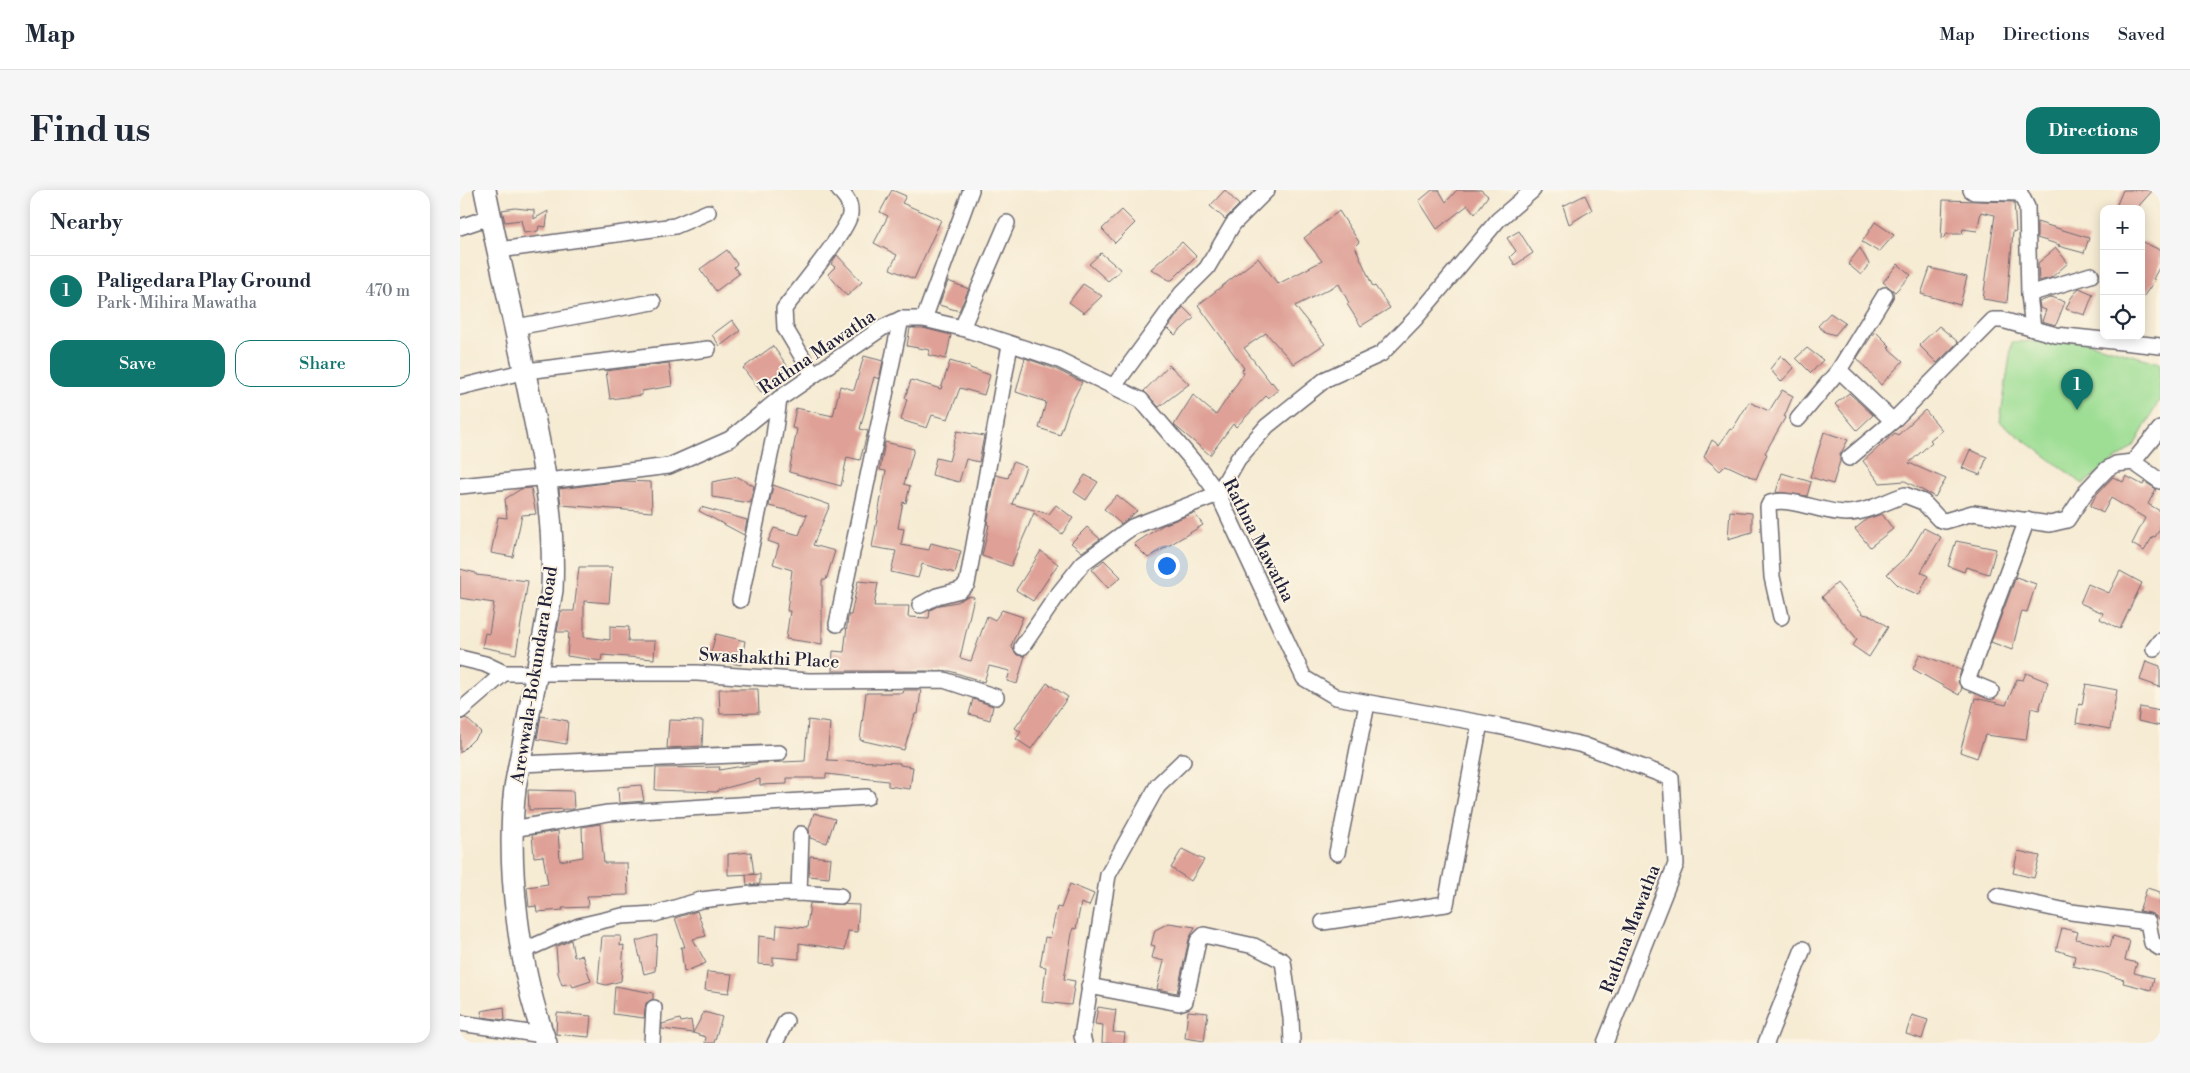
<!DOCTYPE html>
<html lang="en">
<head>
<meta charset="utf-8">
<style>
  :root { --surface:#fff; --page:#f6f6f7; --text:#1f2937; --muted:#747a83; --line:#e0e1e3; --accent:#0f766e }
  body { margin:0; font-family:"Libre Bodoni",serif; background:var(--page); color:var(--text) }
  .controls { position:absolute; right:15px; top:15px; display:grid; overflow:hidden; border-radius:10px; box-shadow:0 2px 12px #0003 }
  .controls button { width:45px; height:45px; display:grid; place-items:center; padding:0; border:0; border-bottom:1px solid var(--line); background:var(--surface); color:var(--text); font:25px sans-serif }
  .you { position:absolute; left:706px; top:375px; width:18px; height:18px; margin:-12px; border:4px solid #fff; border-radius:50%; background:#1a73e8; box-shadow:0 0 0 8px #1a73e833 }
  .badge { display:grid; place-items:center; width:32px; height:32px; border-radius:50%; background:var(--accent); color:#fff; font-size:16px; font-weight:700 }
  .pin { position:absolute; translate:-50% -41px; filter:drop-shadow(0 1px 2px #0008) }
  .pin::after { content:''; position:absolute; top:26px; width:18px; height:15px; background:inherit; clip-path:polygon(0 0,100% 0,50% 100%) }
  .list { margin:0; padding:0; list-style:none }
  h2 { display:flex; justify-content:space-between; align-items:center; height:65px; margin:0; padding:0 20px; font-size:21px }
  h2 small { font-size:16px; font-weight:400; color:var(--muted) }
  .list li { display:grid; grid-template-columns:32px 1fr auto; gap:15px; align-items:center; box-sizing:border-box; height:70px; padding:0 20px; border-top:1px solid var(--line) }
  .list b { display:block; font-size:19px; white-space:nowrap }
  .list p { margin:0; font-size:16px; white-space:nowrap; color:var(--muted) }
  .list em { font-size:16px; font-style:normal; color:var(--muted) }
  .actions { display:flex; gap:10px; padding:15px 20px }
  .actions a { flex:1; padding:11px 0; border:1px solid var(--accent); border-radius:15px; text-align:center; font-size:18px; color:var(--accent) }
  .actions .main { background:var(--accent); color:#fff }
  .icon { flex:none; width:28px; height:28px; fill:none; stroke:currentColor; stroke-width:2; stroke-linecap:round; stroke-linejoin:round }
  .map { position:relative; flex:none; width:1700px; height:853px; overflow:hidden; border-radius:15px }
  header { display:flex; align-items:center; gap:30px; box-sizing:border-box; height:70px; padding:0 25px; background:var(--surface); border-bottom:1px solid var(--line) }
  header strong { font-size:24px }
  nav { display:flex; gap:28px; margin-inline-start:auto; font-size:18px }
  .intro { display:flex; align-items:center; justify-content:space-between; box-sizing:border-box; height:120px; padding:0 30px }
  h1 { margin:0; font-size:35px }
  .button { padding:12px 22px; border-radius:15px; background:var(--accent); color:#fff; font-size:18px; font-weight:700 }
  main { display:flex; gap:30px; padding:0 30px }
  aside { flex:1; background:var(--surface); border-radius:15px; box-shadow:0 2px 12px #0003 }
  .map>svg:first-child { display:block }
  .green { fill:#9ede94; stroke:#608068 }
  .building { fill:#dfa197 }
  .lines { fill:none; stroke-linecap:round; stroke-linejoin:round }
  .street-casing { stroke:#6c6870; stroke-width:18 }
  .secondary-casing { stroke:#6c6870; stroke-width:24 }
  .street { stroke:#fff; stroke-width:15 }
  .secondary { stroke:#fff; stroke-width:21 }
  .labels { text-anchor:middle; stroke-width:4; stroke-linejoin:round; paint-order:stroke }
  .street-label { font-size:18px; fill:#22223b; stroke:#fcf5e5 }
</style>
</head>
<body>
<header>
<strong>Map</strong>
<nav><a>Map</a><a>Directions</a><a>Saved</a></nav>
</header>
<div class="intro"><h1>Find us</h1><a class="button">Directions</a></div>
<main>
<aside>
<h2>Nearby<small></small></h2>
<ul class="list">
<li><span class="badge">1</span><div><b>Paligedara Play Ground</b><p>Park · Mihira Mawatha</p></div><em>470 m</em></li>
</ul>
<div class="actions"><a class="main">Save</a><a>Share</a></div>
</aside>
<div class="map">
<svg width="1700" height="853" viewBox="0 0 1700 853">
  <rect width="100%" height="100%" fill="#fcf5e5"/>
  <filter id="ink" filterUnits="userSpaceOnUse"><feTurbulence type="fractalNoise" baseFrequency=".02" numOctaves="2"/><feDisplacementMap in="SourceGraphic" scale="10" xChannelSelector="R" yChannelSelector="G"/><feConvolveMatrix kernelMatrix="1 2 1 2 8 2 1 2 1" color-interpolation-filters="sRGB"/></filter>
  <filter id="wash" filterUnits="userSpaceOnUse"><feTurbulence type="fractalNoise" baseFrequency=".0096" numOctaves="4" result="noise"/><feDisplacementMap in="SourceGraphic" scale="20" xChannelSelector="R" yChannelSelector="G"/><feGaussianBlur stdDeviation="1.12" result="paint"/><feColorMatrix in="noise" values="0 0 0 0 0 0 0 0 0 0 0 0 0 0 0 0 0 1.4 0 .05"/><feComposite in="paint" operator="in"/></filter>
  <g filter="url(#wash)">
    <rect width="100%" height="100%" fill="#f6ebd3"/>
    <path class="green" d="M1620 150 1700 173V209L1674 256 1623 294 1540 232 1552 152Z"/>
    <g id="blocks">
      <g class="building">
        <path d="M432 0 446 6 442 13 481 30 454 89 430 79 437 65 414 53 428 26 420 22Z"/>
        <path d="M765 0 779 15 765 29 750 16Z"/>
        <path d="M972 0H979L986 12 997 0H1021L1028 6 1015 24 1008 15 977 39 959 11Z"/>
        <path d="M1663 0H1693L1676 19H1655Z"/>
        <path d="M1125 5 1132 20 1109 34 1103 16Z"/>
        <path d="M1483 10 1554 12 1556 42 1553 41 1547 113 1523 109 1535 25 1521 22 1517 41 1503 39 1502 44H1487L1481 50Z"/>
        <path d="M55 18 74 20V29L88 21 86 37 79 36 78 41 64 43 61 30 45 32 42 20Z"/>
        <path d="M662 20 675 33 655 53 642 39Z"/>
        <path d="M879 21 899 52 895 56 913 97 915 96 930 118 901 136 887 114 889 113 879 94 835 116 865 154 834 174 806 143 784 158 811 193 812 192 818 200 808 208 806 206 776 237 773 234 750 265 714 235 733 205 756 225 784 183 782 180 784 178 738 115 798 68 818 94 862 71 844 48Z"/>
        <path d="M1415 32 1434 45 1419 62 1402 52Z"/>
        <path d="M1577 32 1629 48 1624 63 1598 56 1600 55 1577 48Z"/>
        <path d="M1059 41 1073 63 1055 75 1050 67 1056 61 1047 48Z"/>
        <path d="M1681 51 1700 60V76L1693 89 1695 90 1681 110Z"/>
        <path d="M722 52 736 66 712 90H709L691 79Z"/>
        <path d="M1400 58 1409 74 1401 85 1388 74Z"/>
        <path d="M1596 58 1608 73 1591 88 1579 91 1578 73Z"/>
        <path d="M267 60 277 74 274 77 279 84 256 101 240 79Z"/>
        <path d="M641 63 661 80 648 91 629 74Z"/>
        <path d="M377 65 402 92 387 106 368 84 375 77 371 74Z"/>
        <path d="M1438 74 1451 85 1435 102 1423 92Z"/>
        <path d="M1470 78 1507 87 1500 115 1461 104Z"/>
        <path d="M488 91 509 99 499 121 479 115Z"/>
        <path d="M623 94 642 106 624 123 609 112Z"/>
        <path d="M1619 98 1633 104 1625 125 1606 119 1611 108Z"/>
        <path d="M1592 107 1605 112 1596 135 1582 131 1586 120 1580 118 1579 112Z"/>
        <path d="M723 117 734 128 715 145 708 138Z"/>
        <path d="M1370 123 1385 133 1375 145 1365 142 1358 136Z"/>
        <path d="M272 130 280 141 260 156 252 145Z"/>
        <path d="M1479 136 1498 152 1477 173 1459 155Z"/>
        <path d="M450 138H463L491 145 486 169 468 165 470 160 447 156Z"/>
        <path d="M1415 141 1430 156 1428 158 1443 171 1421 195 1397 168Z"/>
        <path d="M313 156 328 177 311 189 314 193 301 202 283 178Z"/>
        <path d="M1347 158 1363 170 1351 183 1336 168Z"/>
        <path d="M1321 165 1334 178 1321 192 1310 179Z"/>
        <path d="M404 166 423 171 419 189 414 187 400 239 408 241 400 270 387 267 381 296 329 282 337 239 332 238 336 218 373 226 380 196 394 200Z"/>
        <path d="M565 168 593 178 622 192 609 218 600 245 579 238 586 212 556 202Z"/>
        <path d="M490 171 510 177V178L530 185 524 205 500 198 488 229 472 225 467 238 441 230 447 209 445 208 451 190 481 199Z"/>
        <path d="M209 173 212 196 182 201V205L150 209 146 181Z"/>
        <path d="M709 175 729 194 699 217 684 201Z"/>
        <path d="M1322 200 1333 206 1324 227 1325 228 1305 263 1307 264 1296 289 1266 275 1260 281 1244 267 1252 250 1259 255 1270 239 1272 240 1289 212 1309 221Z"/>
        <path d="M1389 203 1413 225 1397 240 1375 214Z"/>
        <path d="M1465 220 1482 240 1470 250 1472 252 1449 273 1486 289 1475 307 1445 291 1420 293 1403 271 1435 243 1438 245Z"/>
        <path d="M497 241 524 246 519 272 506 269 499 292 472 285 476 268 489 271Z"/>
        <path d="M1364 242 1388 250 1380 265V271L1373 294 1350 287Z"/>
        <path d="M425 252 454 259 444 294 450 296 446 313 443 312 438 338 444 339 441 355 469 360 471 353 501 361 495 383 462 374 458 388 431 382 436 361 412 357 426 281 420 280Z"/>
        <path d="M1510 260 1527 267 1520 285 1502 278Z"/>
        <path d="M553 272 566 277 552 314 589 324 596 315 613 328 602 344 574 323 551 376 522 366 529 335 527 334 536 285 548 288Z"/>
        <path d="M1322 283 1351 292 1347 306 1316 302Z"/>
        <path d="M625 285 638 292 626 310 614 302Z"/>
        <path d="M1666 286 1683 295 1685 292 1696 299 1688 314 1700 321V339L1695 347 1693 346 1684 361 1672 354 1685 328 1651 308 1643 323 1630 316 1636 305 1653 287 1663 292Z"/>
        <path d="M278 287 294 296 290 313 252 307V292Z"/>
        <path d="M162 291 191 292 192 322 101 315 99 299Z"/>
        <path d="M313 295 370 315 353 355 375 361 366 390H362V454L326 449 330 421H327L332 380 313 374 319 355 308 351 314 338 339 345 347 325 309 316Z"/>
        <path d="M71 298 76 324 62 325 53 367 31 363 38 327 47 328 45 309 61 299Z"/>
        <path d="M657 305 677 321 661 334 644 319Z"/>
        <path d="M241 317 287 330 284 345 239 321Z"/>
        <path d="M1270 321 1292 323V342L1268 349Z"/>
        <path d="M734 323 743 335 688 368 674 354 703 335Z"/>
        <path d="M1422 324 1433 339 1410 357 1395 339 1407 329Z"/>
        <path d="M627 337 640 349 622 362 611 353Z"/>
        <path d="M1464 338 1481 347 1461 382 1468 386 1459 405 1439 396 1427 384 1448 365Z"/>
        <path d="M1496 351 1536 359 1529 384 1506 377 1504 382 1488 376Z"/>
        <path d="M581 361 598 374 573 411 556 400Z"/>
        <path d="M644 370 661 387 648 398 632 380Z"/>
        <path d="M119 377H152L149 413 124 411V447L150 450V436L169 437 168 451H195L194 469 142 465 141 471 107 466 109 442H97L101 421H114Z"/>
        <path d="M0 379 16 383V385L68 391 56 464 22 457 25 443 29 444 34 413 0 408Z"/>
        <path d="M1660 381 1682 393 1660 439 1640 429 1643 423 1620 413 1628 394 1649 403Z"/>
        <path d="M1556 387 1576 394 1567 422 1562 421 1552 460 1531 452Z"/>
        <path d="M398 391 418 393 414 416H449L448 427 469 428 470 420 480 415 497 412 508 406 514 407 500 468 511 471 527 426 535 430 542 420 563 427 551 456 557 465 565 466 557 494 547 491 550 481 529 476 524 492 490 481H372L373 461 384 462 388 427V425H391Z"/>
        <path d="M1377 393 1403 424 1412 426 1428 437 1409 467 1393 456 1397 449 1362 407Z"/>
        <path d="M256 444 285 451 281 475 249 469Z"/>
        <path d="M1460 464 1501 480 1498 492 1502 498 1499 505 1453 479Z"/>
        <path d="M1686 471 1700 476V497L1680 490Z"/>
        <path d="M1566 483 1588 492 1579 520 1571 518 1566 550 1525 545 1517 568 1500 562 1515 508 1546 515 1557 489 1563 490Z"/>
        <path d="M587 493 608 507 571 559 556 549 561 542 555 538Z"/>
        <path d="M1626 494 1657 500 1650 539 1616 533 1619 514 1622 515Z"/>
        <path d="M259 499H298L299 523 260 524Z"/>
        <path d="M444 500H461L458 524H455L444 560 400 550 406 503H443Z"/>
        <path d="M513 509 533 516 530 530 509 524Z"/>
        <path d="M1680 517 1700 521V536L1678 531Z"/>
        <path d="M81 526 108 531 106 554 77 549Z"/>
        <path d="M6 528 21 542 0 563V530Z"/>
        <path d="M209 530 243 531 242 556 207 558Z"/>
        <path d="M348 530 370 533 367 570 440 573V575L453 577 450 599 428 596V591L366 584V588H327V594L300 595V589L258 600 257 602 195 600 196 578 260 577 259 580 301 573 345 571Z"/>
        <path d="M181 595 184 611 159 613 158 597Z"/>
        <path d="M68 600 113 601 114 619 69 620Z"/>
        <path d="M354 623 375 629 367 653 350 648 349 639Z"/>
        <path d="M140 634 144 673H167L168 705 127 706 128 717 102 718 103 720 77 722 76 716 69 717 67 697 88 694 83 666 74 667 72 645 98 641 100 671 123 667 122 637Z"/>
        <path d="M722 659 744 670 731 691 711 678Z"/>
        <path d="M1558 661 1580 666 1574 688 1553 683Z"/>
        <path d="M291 662 294 684 268 685V664Z"/>
        <path d="M350 666 371 668 369 688 349 686Z"/>
        <path d="M300 684V694L287 695 286 685Z"/>
        <path d="M610 694 634 704 629 716 621 713 616 739 613 738 604 789 615 791 611 815 582 812 586 777 580 776 585 747 590 748 597 717 601 718Z"/>
        <path d="M1687 698 1700 702V729L1690 723 1679 721Z"/>
        <path d="M350 713 399 715 397 742 388 741 385 760 339 753V769L313 767V775L298 774 299 746 316 748 317 735 347 738Z"/>
        <path d="M237 721 246 746 233 749 246 773 224 782 221 757H225L215 728Z"/>
        <path d="M709 733 735 737 729 749 717 803 697 799 704 771 692 768 695 756 691 755 695 740Z"/>
        <path d="M1602 738 1618 742 1616 749 1650 757 1653 746 1670 751 1665 770 1677 773 1674 783 1694 788 1691 800 1663 793 1664 790 1643 783 1613 776 1615 766 1596 760Z"/>
        <path d="M197 745 195 781 184 784 176 751Z"/>
        <path d="M142 746H161L160 756 164 755 161 791 146 795 138 793Z"/>
        <path d="M111 750 114 767 122 765 131 791 113 797 111 793 102 795 98 783 96 757Z"/>
        <path d="M247 782 272 784 269 803 245 800Z"/>
        <path d="M155 796 193 803V809L186 813 184 828 153 824Z"/>
        <path d="M44 817 45 830 22 827 21 821Z"/>
        <path d="M638 817 656 820 653 842 665 843 664 853H642L643 835 635 834Z"/>
        <path d="M728 821 748 823 744 851 725 848Z"/>
        <path d="M244 822 262 827 254 853H245L246 847 233 843Z"/>
        <path d="M97 823 131 826 129 847 96 844Z"/>
        <path d="M1452 825 1468 830 1462 849 1446 844Z"/>
        <path d="M220 829 221 832 231 830 233 843 202 839V834Z"/>
      </g>
    </g>
  </g>
  <g filter="url(#ink)">
    <use href="#blocks" fill-opacity="0" stroke="#6c6870" stroke-width="1"/>
    <g class="lines">
      <defs>
        <g id="street">
          <path d="M1511 0 1514 2 1560 3 1567 17 1569 104 1573 139"/>
          <path d="M0 37 30 27"/>
          <path d="M39 60 215 36 248 22"/>
          <path d="M1569 104 1631 85"/>
          <path d="M1425 105 1379 180 1433 231"/>
          <path d="M464 129 511 0"/>
          <path d="M56 137 193 112"/>
          <path d="M502 138 547 33"/>
          <path d="M353 185 325 138 324 119C336 103 389 39 390 24 391 13 386 7 379 0"/>
          <path d="M654 196 722 103 747 78 773 34 807 0"/>
          <path d="M0 197 66 181 248 159"/>
          <path d="M1338 229 1379 180"/>
          <path d="M1389 268 1433 231 1533 130H1542L1596 145 1700 156"/>
          <path d="M1673 272 1700 239"/>
          <path d="M87 291 209 276 270 249 319 209 422 138 441 129H464L502 138 597 169 681 210 739 278 758 304 844 488 876 507 1038 536 1123 555 1211 588 1216 674 1145 853"/>
          <path d="M0 296 87 287"/>
          <path d="M280 410 314 246 319 209"/>
          <path d="M460 415 477 406 500 400 507 394 550 155"/>
          <path d="M1321 427 1312 387 1308 317 1310 313C1330 306 1362 323 1386 323 1406 323 1426 311 1445 305L1463 312 1479 329 1485 331 1513 323 1590 334 1607 330 1627 300 1647 279 1656 274 1673 272 1700 291"/>
          <path d="M377 434 441 129"/>
          <path d="M562 457 596 407 623 373 672 337 758 304 778 269 807 236 866 189 921 164 955 129 1038 30 1073 0"/>
          <path d="M1694 459 1700 451"/>
          <path d="M0 468 25 474 44 483"/>
          <path d="M1531 501 1507 491 1567 330"/>
          <path d="M0 521 44 483H237L349 491 484 490 536 507"/>
          <path d="M60 574 319 563"/>
          <path d="M52 639 148 623 407 607"/>
          <path d="M877 663 907 514"/>
          <path d="M339 703 341 644"/>
          <path d="M1537 706 1611 722 1688 732 1692 753 1700 758"/>
          <path d="M863 732 986 714 1020 533"/>
          <path d="M63 761 119 736 162 726 195 724 241 710 292 704 339 703 380 706"/>
          <path d="M629 796 719 813 725 811 738 751 744 745 794 756 823 771 831 828 832 853"/>
          <path d="M0 833 83 845"/>
          <path d="M192 853 194 818"/>
          <path d="M315 853 326 831"/>
          <path d="M624 853 622 846 648 685 698 595 723 571"/>
          <path d="M1306 853 1343 759"/>
        </g>
        <path id="secondary" d="M25 0C39 69 56 138 70 208 84 273 95 333 92 400 85 441 77 482 69 523 65 548 59 573 55 598 46 675 59 781 86 853"/>
      </defs>
      <use href="#street" class="street-casing"/>
      <use href="#secondary" class="secondary-casing"/>
      <use href="#street" class="street"/>
      <use href="#secondary" class="secondary"/>
    </g>
  </g>
  <g class="labels">
    <g class="street-label">
      <text transform="translate(357 162) rotate(-34)" y="6">Rathna Mawatha</text>
      <text transform="translate(799 350) rotate(63)" y="6">Rathna Mawatha</text>
      <text transform="translate(309 468) rotate(3)" y="6">Swashakthi Place</text>
      <text transform="translate(74 485) rotate(-81)" y="6">Arewwala-Bokundara Road</text>
      <text transform="translate(1170 739) rotate(-69)" y="6">Rathna Mawatha</text>
    </g>
  </g>
</svg>
<div class="controls">
<button>+</button>
<button>−</button>
<button><svg class="icon" aria-label="locate" viewBox="0 0 24 24"><circle cx="12" cy="12" r="6"/><path d="M12 2v4M12 18v4M2 12h4M18 12h4"/></svg></button>
</div>
<div class="you"></div>
<div class="pin badge" style="left:1617px;top:220px">1</div>
</div>
</main>
</body>
</html>
